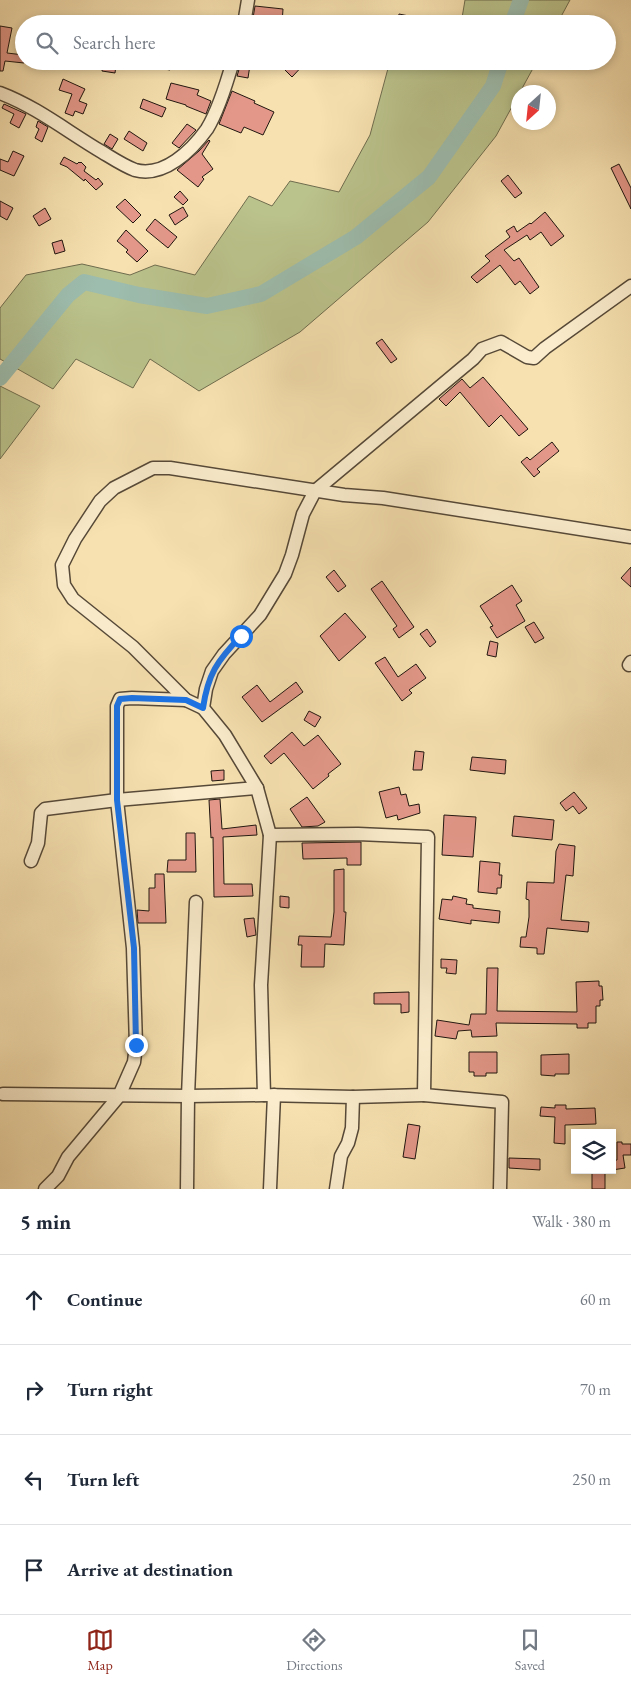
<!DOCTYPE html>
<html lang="en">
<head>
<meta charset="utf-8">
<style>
  :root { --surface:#fff; --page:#f6f6f7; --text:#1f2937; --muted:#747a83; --line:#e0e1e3; --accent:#8f2418 }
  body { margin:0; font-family:"EB Garamond",serif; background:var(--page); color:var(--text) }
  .controls { position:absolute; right:15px; bottom:15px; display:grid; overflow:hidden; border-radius:0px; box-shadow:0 2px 8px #0003 }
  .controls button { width:45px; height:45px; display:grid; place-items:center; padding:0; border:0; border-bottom:1px solid var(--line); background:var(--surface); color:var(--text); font:25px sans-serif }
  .compass { position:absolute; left:511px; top:85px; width:45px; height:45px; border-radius:50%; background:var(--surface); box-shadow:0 2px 8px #0003; rotate:207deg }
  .stop { position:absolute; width:15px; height:15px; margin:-11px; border:4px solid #1a73e8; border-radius:50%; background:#fff }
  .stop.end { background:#1a73e8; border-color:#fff; box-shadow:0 1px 5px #0008 }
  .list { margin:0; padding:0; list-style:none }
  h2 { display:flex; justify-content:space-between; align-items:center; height:65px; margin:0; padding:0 20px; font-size:21px }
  h2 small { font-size:16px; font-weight:400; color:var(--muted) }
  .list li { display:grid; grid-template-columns:32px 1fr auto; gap:15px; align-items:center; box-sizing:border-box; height:90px; padding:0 20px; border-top:1px solid var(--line) }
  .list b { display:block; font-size:19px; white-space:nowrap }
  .list em { font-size:16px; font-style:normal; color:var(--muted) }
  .icon { flex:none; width:28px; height:28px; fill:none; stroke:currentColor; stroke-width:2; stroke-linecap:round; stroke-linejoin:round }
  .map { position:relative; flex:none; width:631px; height:1189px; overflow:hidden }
  .search { position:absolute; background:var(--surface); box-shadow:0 2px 8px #0003; left:15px; right:15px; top:15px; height:55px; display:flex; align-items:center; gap:12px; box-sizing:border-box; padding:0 18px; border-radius:28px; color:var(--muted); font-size:19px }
  .sheet { height:425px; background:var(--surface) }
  nav { display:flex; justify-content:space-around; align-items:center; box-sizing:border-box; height:70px; border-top:1px solid var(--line); background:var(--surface); font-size:14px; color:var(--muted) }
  nav a { display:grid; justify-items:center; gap:2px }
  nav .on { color:var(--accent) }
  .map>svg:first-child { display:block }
  .green { fill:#bbc38c; stroke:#6e6c4e }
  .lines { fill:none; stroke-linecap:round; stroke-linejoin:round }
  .river { stroke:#9dbdae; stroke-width:16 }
  .building { fill:#e29788; stroke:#201610 }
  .minor-casing { stroke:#564938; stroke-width:15 }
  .minor { stroke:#faeccc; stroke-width:12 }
  .route { stroke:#1a73e8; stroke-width:6 }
</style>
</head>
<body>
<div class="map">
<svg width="631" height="1189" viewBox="0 0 631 1189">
  <rect width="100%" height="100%" fill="#f7e1b0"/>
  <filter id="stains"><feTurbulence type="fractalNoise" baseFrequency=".004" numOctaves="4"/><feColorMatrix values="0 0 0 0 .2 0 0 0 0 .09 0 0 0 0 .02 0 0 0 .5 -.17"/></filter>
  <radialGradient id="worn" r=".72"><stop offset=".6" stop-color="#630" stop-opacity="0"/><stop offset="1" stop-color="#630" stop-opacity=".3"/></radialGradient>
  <g class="green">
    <path d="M465 0H570L557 24H461Z"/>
    <path d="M390 61H537L496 136 428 222 300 332 199 391 150 359 133 388 76 359 53 389 0 359V308L26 275 82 264 130 275 155 265 195 275 249 196 272 206 290 181 339 192 370 135Z"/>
    <path d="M0 386 40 406 0 459Z"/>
  </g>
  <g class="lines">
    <g class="river">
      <path d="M512 24 521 0"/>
      <path d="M0 378 68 295 84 282 139 295 207 306 261 294 356 237 429 177 493 86 501 61"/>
    </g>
  </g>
  <g class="building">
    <path d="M255 6 283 9 282 24H252Z"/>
    <path d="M399 14 414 17 413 24H397Z"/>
    <path d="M0 26 12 28 7 53 24 55V63L5 61 3 71H0Z"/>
    <path d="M161 61H172L170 70 159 68Z"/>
    <path d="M293 61H307L292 77 285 70Z"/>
    <path d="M103 63 116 65 115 73 102 71Z"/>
    <path d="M241 63 250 65 248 78 237 76Z"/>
    <path d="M63 79 85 89 79 101 87 104 83 114 75 111 73 116 65 113 72 94 59 90Z"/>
    <path d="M171 83 199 90 197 95 211 101 206 114 186 106V105L166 99Z"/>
    <path d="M232 91 255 101 254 103 274 112 263 135 244 127 241 133 219 124Z"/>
    <path d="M143 99 166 108 162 117 140 108Z"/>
    <path d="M4 104 26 114 19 128 10 123 14 114 2 108Z"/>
    <path d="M38 121 48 127 42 142 35 138 39 129 36 127Z"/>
    <path d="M187 124 196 130 179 148 172 143Z"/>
    <path d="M129 131 147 143 143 151 124 139Z"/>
    <path d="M110 134 118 139 112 149 104 144Z"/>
    <path d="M209 140 210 141 202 154 213 169 202 177 204 179 198 187 177 170 199 151Z"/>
    <path d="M13 151 24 156 14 176 0 170V159L8 162Z"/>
    <path d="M64 157 77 164 79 162 80 163 81 162 86 167 84 171 96 180 98 178 103 184 96 190 85 179 84 181 67 167 60 164Z"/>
    <path d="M619 164 631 188V209L611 168Z"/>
    <path d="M508 175 522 193 515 198 501 181Z"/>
    <path d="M180 191 188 200 183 205 174 197Z"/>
    <path d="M125 199 141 215 133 223 116 207Z"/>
    <path d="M0 201 13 208 7 220 0 216Z"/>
    <path d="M183 207 188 216 175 225 169 215Z"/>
    <path d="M45 208 51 219 39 226 33 216Z"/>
    <path d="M545 212 564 236 551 246 541 232 530 240 527 235 504 250 514 261 519 258 539 287 530 294 520 281 515 285 500 265 477 283 471 277 490 261 485 256 510 237 506 231 514 226 517 232 530 223 531 224Z"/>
    <path d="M155 219 177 237 168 248 146 230Z"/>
    <path d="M126 230 148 251 137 262 126 252 128 250 117 241Z"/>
    <path d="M62 240 65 251 55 254 52 243Z"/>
    <path d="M382 339 397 359 391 363 376 343Z"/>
    <path d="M483 377 528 429 519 436 501 415 489 427 460 392 446 406 439 399 462 379 470 388Z"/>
    <path d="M552 442 559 451 537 469 540 472 534 477 521 462 527 457 530 460Z"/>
    <path d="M631 567V587L621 578Z"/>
    <path d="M334 570 346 586 338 592 326 577Z"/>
    <path d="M382 581 414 627 399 638 393 629 397 626 371 589Z"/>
    <path d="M512 585 522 601 516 605 525 621 497 638 490 627 493 626 480 606Z"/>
    <path d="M345 613 366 637 339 661 320 636Z"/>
    <path d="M534 622 544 638 535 643 525 627Z"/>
    <path d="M427 629 436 642 430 647 420 634Z"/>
    <path d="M490 641 498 643 496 657 487 655Z"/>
    <path d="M385 657 398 677 416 664 426 678 409 690 412 693 402 701 375 663Z"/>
    <path d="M296 682 303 692 262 722 242 697 257 685 270 702Z"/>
    <path d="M309 711 321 717 315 727 304 720Z"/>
    <path d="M292 732 304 746 318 735 341 764 328 774 329 776 313 789 284 753 271 764 264 756Z"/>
    <path d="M415 751 424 752 422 770H413Z"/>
    <path d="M472 757 506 760 505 774 470 770Z"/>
    <path d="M224 770V780L212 781 211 771Z"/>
    <path d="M399 787 401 795 406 794 409 806 419 804 420 813 398 820 397 815 386 818 379 792Z"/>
    <path d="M574 792 587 808 579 814 573 806 566 811 560 803Z"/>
    <path d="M307 797 325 822 318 826 302 827 290 809Z"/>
    <path d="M220 799 222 829 256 825 257 835 223 837 224 884H252L253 896 214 897 213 837 211 838 209 800Z"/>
    <path d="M444 815 476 817 473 857 442 855Z"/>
    <path d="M514 816 554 820 552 840 512 836Z"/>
    <path d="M186 833H195L196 872H167L168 860H186Z"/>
    <path d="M361 842V865H347V858L303 859 302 843Z"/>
    <path d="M559 844 575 846 573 876 566 875 561 920 589 922 588 932 547 928 544 954H537V948L520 947 521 937H526L529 917V900L526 899 527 882 554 883 556 851Z"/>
    <path d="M480 861 500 863 499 875H502L501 888H497V894L478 892Z"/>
    <path d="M344 869V912H346L344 945 325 944 324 967H301L302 945H298L299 936 331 937 334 912V870Z"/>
    <path d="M155 874H164L166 923H138L137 910 149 911V888H155Z"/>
    <path d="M280 896 289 897V908L280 907Z"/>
    <path d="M453 896 467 899 466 904 473 905V908L500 911 499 923 471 920V924L439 919 442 899 452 900Z"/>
    <path d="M254 918 256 935 247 937 244 919Z"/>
    <path d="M441 959 457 960 456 974 446 973 447 968H441Z"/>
    <path d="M487 968H498L497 1011 577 1012 576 982 599 981V986H602L603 1000H600V1006H596V1023H588V1028H577V1024L496 1023 497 1036 472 1037 471 1030 458 1031 456 1039 435 1036 437 1020 469 1025 471 1014H486Z"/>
    <path d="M409 992V1012L401 1013V1004H374V993Z"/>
    <path d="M469 1052H497V1073H486V1076H474V1072H469Z"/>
    <path d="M569 1054V1074H555V1076L541 1075V1055Z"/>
    <path d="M555 1105H566V1109L595 1108 596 1124 565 1125V1144L554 1143 555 1117 540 1116 541 1107 555 1108Z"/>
    <path d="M408 1124 420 1126 415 1159 403 1157Z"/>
    <path d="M617 1142H622V1144H631V1155H623L625 1168 612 1170V1161L617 1160Z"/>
    <path d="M509 1158 540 1159V1170L509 1168Z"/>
    <rect x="592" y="1170" width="13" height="19"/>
  </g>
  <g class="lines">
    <defs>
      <g id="minor">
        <path d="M244 24 248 0"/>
        <path d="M0 93C37 107 68 132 102 152 112 158 124 166 135 170 164 178 192 150 207 129 218 111 227 82 233 61"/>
        <path d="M629 665 631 662"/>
        <path d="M203 708 186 700 133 647 73 599 64 585 62 565 75 539 100 501 114 488 153 468H170L344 495 383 498 631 537"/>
        <path d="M270 835 261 985 264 1095 353 1097 424 1095"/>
        <path d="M31 861 38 843 41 813 45 809 117 800 257 788"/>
        <path d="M3 1094 188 1096 264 1095"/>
        <path d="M45 1189 58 1176 68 1157 119 1096 134 1062 136 1045 133 948 117 800V706L120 699 132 698 186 700"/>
        <path d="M187 1189 188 1096 196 902"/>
        <path d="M270 1189 274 1095"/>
        <path d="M336 1189 341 1156 348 1143 352 1128 353 1097"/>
        <path d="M500 1189 502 1102 424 1095 428 837 358 834 270 835 257 788 225 735 203 708 206 689 212 671 224 654 260 615 285 574 292 555 303 514 315 491 473 359 482 349 501 342 527 357 534 358 545 348 631 286"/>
      </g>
    </defs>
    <use href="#minor" class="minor-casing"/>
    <use href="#minor" class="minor"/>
  </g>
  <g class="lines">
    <path class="route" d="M136 1045 134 948 117 800V706L120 699 132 698 186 700 203 708C208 674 217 661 241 636"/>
  </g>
  <rect width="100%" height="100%" filter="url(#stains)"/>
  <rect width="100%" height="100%" fill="url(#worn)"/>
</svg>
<div class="controls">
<button><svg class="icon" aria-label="layers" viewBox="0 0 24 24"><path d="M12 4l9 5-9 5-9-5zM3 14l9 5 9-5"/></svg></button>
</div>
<svg class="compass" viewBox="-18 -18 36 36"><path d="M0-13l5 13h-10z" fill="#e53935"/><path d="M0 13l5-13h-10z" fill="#747a83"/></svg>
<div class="stop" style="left:241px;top:636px"></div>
<div class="stop end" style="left:136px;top:1045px"></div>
<div class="search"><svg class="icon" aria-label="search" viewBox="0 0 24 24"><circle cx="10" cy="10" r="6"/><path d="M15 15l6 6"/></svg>Search here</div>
</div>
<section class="sheet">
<h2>5 min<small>Walk · 380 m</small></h2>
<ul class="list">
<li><svg class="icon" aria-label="ahead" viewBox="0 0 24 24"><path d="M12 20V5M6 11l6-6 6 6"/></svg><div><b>Continue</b></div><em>60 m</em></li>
<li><svg class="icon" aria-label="right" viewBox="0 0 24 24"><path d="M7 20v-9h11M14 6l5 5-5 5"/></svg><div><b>Turn right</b></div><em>70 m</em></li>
<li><svg class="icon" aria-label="left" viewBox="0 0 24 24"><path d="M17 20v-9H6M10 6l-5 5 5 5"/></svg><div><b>Turn left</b></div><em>250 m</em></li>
<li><svg class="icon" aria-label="arrive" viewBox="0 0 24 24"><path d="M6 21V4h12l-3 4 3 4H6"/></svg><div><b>Arrive at destination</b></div></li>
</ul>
</section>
<nav>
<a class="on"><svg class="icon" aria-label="map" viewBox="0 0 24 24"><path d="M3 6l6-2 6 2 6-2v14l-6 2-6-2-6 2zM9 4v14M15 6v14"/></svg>Map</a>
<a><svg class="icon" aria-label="directions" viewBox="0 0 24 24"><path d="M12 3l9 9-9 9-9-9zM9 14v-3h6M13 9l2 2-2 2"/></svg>Directions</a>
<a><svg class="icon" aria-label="saved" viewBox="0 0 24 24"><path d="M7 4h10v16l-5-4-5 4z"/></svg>Saved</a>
</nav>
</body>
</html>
